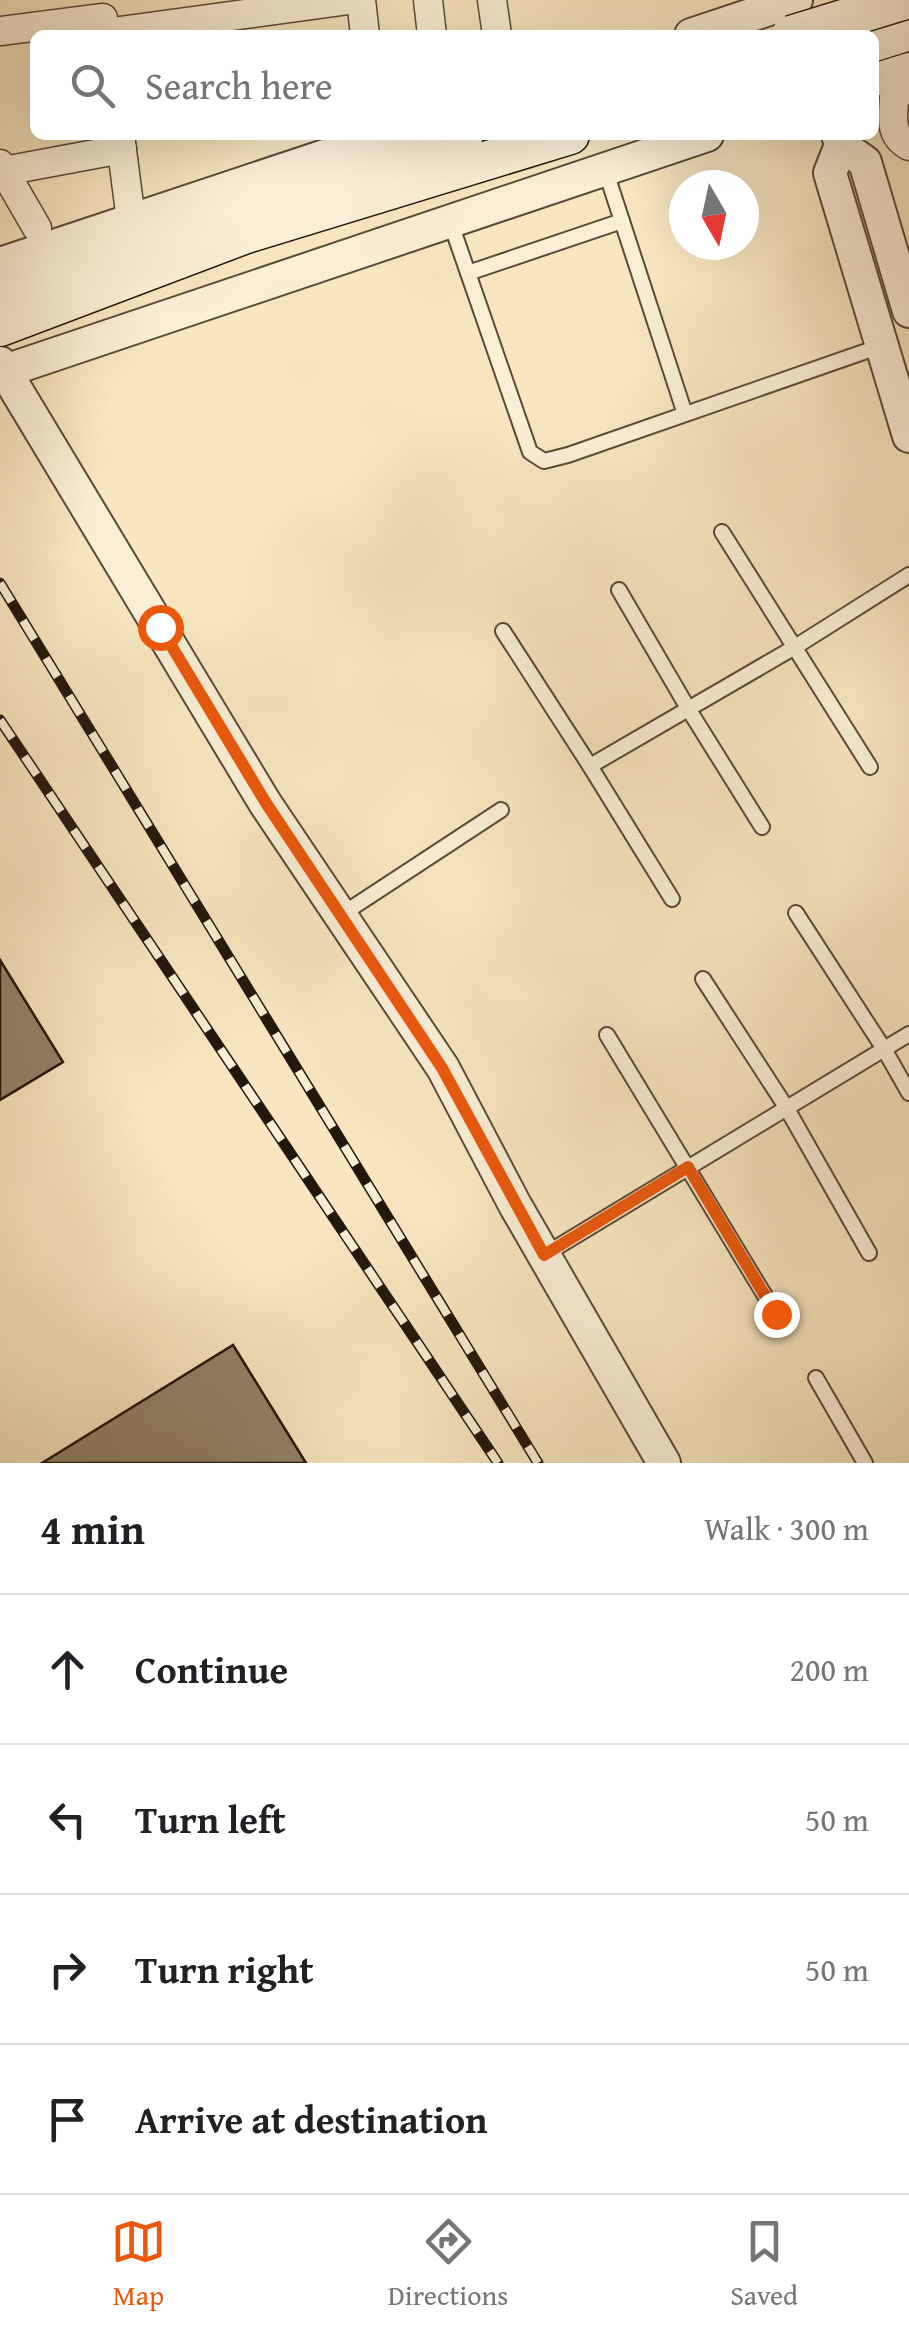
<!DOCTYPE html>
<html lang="en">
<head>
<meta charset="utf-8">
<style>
  :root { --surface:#fff; --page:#f6f6f6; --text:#202124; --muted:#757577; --line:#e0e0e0; --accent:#ea580c }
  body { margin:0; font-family:"Gentium Book Plus",serif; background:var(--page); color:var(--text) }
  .compass { position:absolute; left:669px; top:170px; width:90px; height:90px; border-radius:50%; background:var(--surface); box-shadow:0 10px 40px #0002; rotate:171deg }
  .stop { position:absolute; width:30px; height:30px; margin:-22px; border:8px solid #ea580c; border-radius:50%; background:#fff }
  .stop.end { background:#ea580c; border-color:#fff; box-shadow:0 2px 10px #0008 }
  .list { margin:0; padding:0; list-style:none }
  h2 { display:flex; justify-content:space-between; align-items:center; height:130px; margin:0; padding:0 40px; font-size:42px }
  h2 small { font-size:32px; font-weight:400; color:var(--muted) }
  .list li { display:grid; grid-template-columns:65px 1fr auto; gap:30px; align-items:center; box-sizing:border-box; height:150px; padding:0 40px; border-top:2px solid var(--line) }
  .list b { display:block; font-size:38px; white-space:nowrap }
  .list em { font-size:32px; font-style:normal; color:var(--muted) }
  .icon { flex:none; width:55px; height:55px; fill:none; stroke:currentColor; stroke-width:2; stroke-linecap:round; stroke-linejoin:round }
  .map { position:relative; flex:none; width:909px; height:1463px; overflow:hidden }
  .search { position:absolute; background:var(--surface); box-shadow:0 10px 40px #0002; left:30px; right:30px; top:30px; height:110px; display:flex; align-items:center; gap:25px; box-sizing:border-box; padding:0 35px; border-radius:15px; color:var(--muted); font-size:38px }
  .sheet { height:730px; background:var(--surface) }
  nav { display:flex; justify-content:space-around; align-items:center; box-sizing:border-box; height:140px; border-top:2px solid var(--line); background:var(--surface); font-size:28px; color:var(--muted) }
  nav a { display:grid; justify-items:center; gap:5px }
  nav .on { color:var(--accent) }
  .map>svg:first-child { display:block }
  .building { fill:#918269; stroke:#23160b; stroke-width:2.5 }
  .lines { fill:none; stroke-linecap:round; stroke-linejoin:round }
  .service-casing { stroke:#584a38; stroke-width:18 }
  .minor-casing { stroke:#584a38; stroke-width:31 }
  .tertiary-casing { stroke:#584a38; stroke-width:36 }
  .secondary-casing { stroke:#23160b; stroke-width:41 }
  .service { stroke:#faefd6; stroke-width:14 }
  .minor { stroke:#faefd6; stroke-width:28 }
  .tertiary { stroke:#faefd6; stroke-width:32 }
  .secondary { stroke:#faefd6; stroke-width:38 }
  .rail-casing { stroke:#23160b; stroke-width:11 }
  .rail { stroke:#faefd6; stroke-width:8; stroke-dasharray:22; stroke-linecap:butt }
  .secondary-bridge-casing { stroke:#23160b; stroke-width:41; stroke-linecap:butt }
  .secondary-bridge { stroke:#faefd6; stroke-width:38 }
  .route { stroke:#ea580c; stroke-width:12 }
</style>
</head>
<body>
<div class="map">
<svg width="909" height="1463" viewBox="0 0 909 1463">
  <rect width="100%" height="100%" fill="#f7e6c0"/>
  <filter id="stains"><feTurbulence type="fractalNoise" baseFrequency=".002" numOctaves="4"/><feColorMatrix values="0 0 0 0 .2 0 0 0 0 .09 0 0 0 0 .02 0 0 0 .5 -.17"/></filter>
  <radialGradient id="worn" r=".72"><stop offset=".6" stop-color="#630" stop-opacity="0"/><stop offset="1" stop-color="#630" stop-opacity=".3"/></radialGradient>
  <g class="building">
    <path d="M0 960 63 1062 0 1100Z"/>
    <path d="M233 1345 306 1463H42Z"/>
  </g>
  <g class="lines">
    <defs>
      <g id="service">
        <path d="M605 169 685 414"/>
        <path d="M450 221 530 452 544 461 568 455 881 346"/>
        <path d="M468 273 622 221"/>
        <path d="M722 532 870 767"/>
        <path d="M619 590 689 710 762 827"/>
        <path d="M503 631 590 766 672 899"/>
        <path d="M590 766 795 647 909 575"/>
        <path d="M796 913 884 1049 909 1093"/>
        <path d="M341 915 501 810"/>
        <path d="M703 979 786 1107 869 1253"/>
        <path d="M607 1035 776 1314"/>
        <path d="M544 1255 909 1034"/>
        <path d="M816 1378 865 1463"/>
      </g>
      <g id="minor">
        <path d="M361 0 365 35"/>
        <path d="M428 0 432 35"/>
        <path d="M492 0 497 35"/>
        <path d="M0 31 103 18"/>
        <path d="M105 33 349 0"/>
        <path d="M909 87 894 97C893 118 889 135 909 146"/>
        <path d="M120 135 131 220"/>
        <path d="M0 164 37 228"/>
        <path d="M4 171 122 149"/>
      </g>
      <g id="tertiary">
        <path d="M691 35 796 0"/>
        <path d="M874 80 909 69"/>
        <path d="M838 135 841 145 865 162 909 311"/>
        <path d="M841 145 830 173 909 436"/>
        <path d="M0 264 388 135"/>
        <path d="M0 363 265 803 443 1068 515 1205 664 1463"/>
        <path d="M5 371 707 135"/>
      </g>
      <g id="secondary">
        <path d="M874 42 909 31"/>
        <path d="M0 292 238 204 464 135"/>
        <path d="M0 327 246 234 570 135"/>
      </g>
    </defs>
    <use href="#service" class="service-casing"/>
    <use href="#minor" class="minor-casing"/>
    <use href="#tertiary" class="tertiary-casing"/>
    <use href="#secondary" class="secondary-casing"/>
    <use href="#service" class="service"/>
    <use href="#minor" class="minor"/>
    <use href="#tertiary" class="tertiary"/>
    <use href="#secondary" class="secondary"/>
    <defs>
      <g id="rail">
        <path d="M0 583 538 1463"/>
        <path d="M0 720 498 1463"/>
      </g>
    </defs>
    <use href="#rail" class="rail-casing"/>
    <use href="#rail" class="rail"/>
    <defs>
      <path id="secondary-bridge" d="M791 35 905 0"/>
    </defs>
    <use href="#secondary-bridge" class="secondary-bridge-casing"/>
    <use href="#secondary-bridge" class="secondary-bridge"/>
  </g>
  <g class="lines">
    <path class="route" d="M160 627 266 803 442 1068 544 1255 688 1167 776 1314"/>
  </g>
  <rect width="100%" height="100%" filter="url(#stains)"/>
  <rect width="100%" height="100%" fill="url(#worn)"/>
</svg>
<svg class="compass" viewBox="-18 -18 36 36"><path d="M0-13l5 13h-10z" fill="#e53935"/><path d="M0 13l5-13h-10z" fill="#757577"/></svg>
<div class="stop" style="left:160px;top:627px"></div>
<div class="stop end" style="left:776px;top:1314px"></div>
<div class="search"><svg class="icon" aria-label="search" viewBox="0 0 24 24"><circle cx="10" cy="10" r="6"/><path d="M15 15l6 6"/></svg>Search here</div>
</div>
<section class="sheet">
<h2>4 min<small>Walk · 300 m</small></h2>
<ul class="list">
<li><svg class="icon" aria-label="ahead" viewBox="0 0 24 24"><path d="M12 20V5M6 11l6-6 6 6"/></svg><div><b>Continue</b></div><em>200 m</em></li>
<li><svg class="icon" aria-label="left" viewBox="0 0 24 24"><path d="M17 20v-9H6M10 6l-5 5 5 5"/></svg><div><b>Turn left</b></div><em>50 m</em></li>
<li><svg class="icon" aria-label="right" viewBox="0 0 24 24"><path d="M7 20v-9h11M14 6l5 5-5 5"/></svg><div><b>Turn right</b></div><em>50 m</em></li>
<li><svg class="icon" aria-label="arrive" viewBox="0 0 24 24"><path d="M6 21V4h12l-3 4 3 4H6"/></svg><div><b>Arrive at destination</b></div></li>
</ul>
</section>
<nav>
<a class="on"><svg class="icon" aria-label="map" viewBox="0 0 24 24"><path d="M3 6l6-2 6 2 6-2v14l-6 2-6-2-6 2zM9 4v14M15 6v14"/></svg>Map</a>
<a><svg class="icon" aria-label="directions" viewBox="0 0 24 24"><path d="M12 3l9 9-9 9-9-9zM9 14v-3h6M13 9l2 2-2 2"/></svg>Directions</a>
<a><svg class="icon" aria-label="saved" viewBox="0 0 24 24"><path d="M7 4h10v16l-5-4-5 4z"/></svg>Saved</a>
</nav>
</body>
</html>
